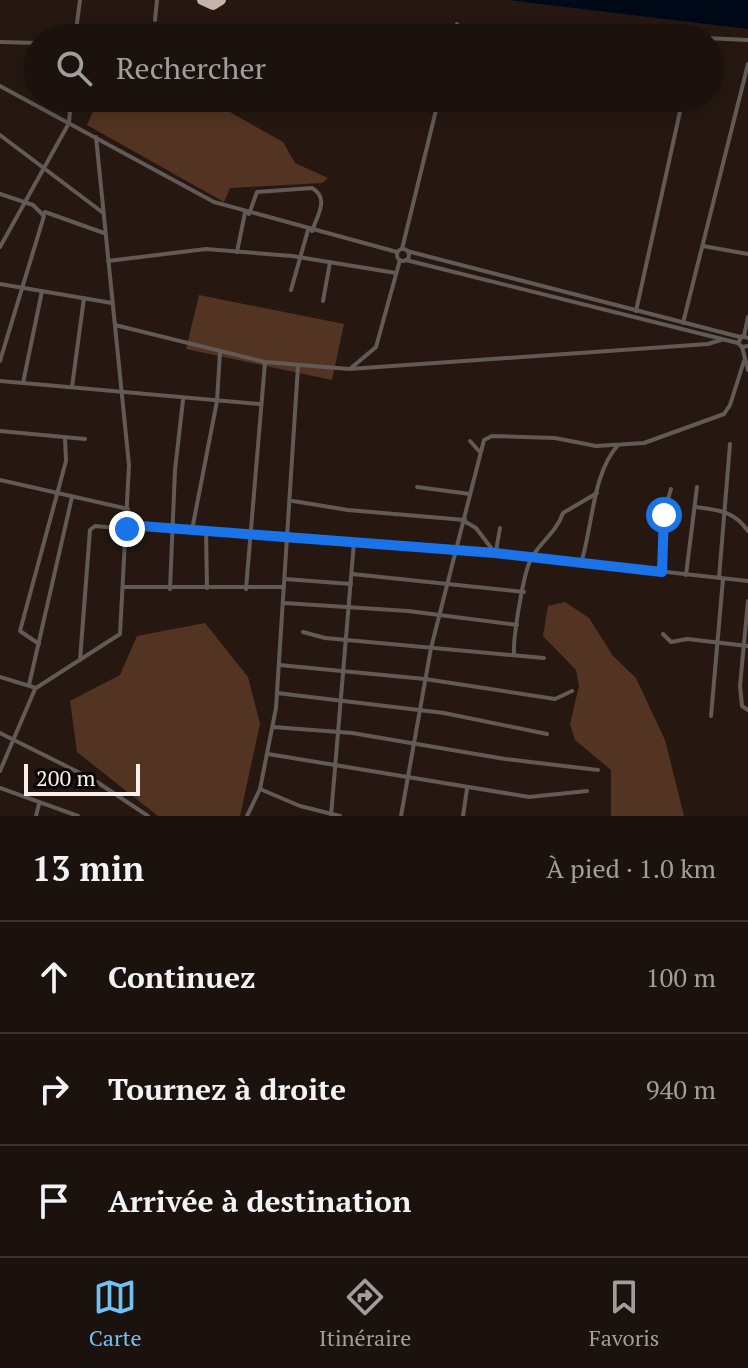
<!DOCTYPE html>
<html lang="fr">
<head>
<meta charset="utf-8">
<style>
  :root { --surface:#1c120d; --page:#29201b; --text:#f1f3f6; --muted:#a09e9d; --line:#3a322e; --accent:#70c1f4 }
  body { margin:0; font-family:"PT Serif",serif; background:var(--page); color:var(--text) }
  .scale { position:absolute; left:24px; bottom:20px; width:116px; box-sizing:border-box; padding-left:8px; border:4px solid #f9efea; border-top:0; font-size:22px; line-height:28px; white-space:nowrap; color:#f9efea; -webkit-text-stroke:6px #0a0503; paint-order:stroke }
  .stop { position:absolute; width:24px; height:24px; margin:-18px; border:6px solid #1a73e8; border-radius:50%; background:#fff }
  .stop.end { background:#1a73e8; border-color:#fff; box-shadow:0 2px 8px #0008 }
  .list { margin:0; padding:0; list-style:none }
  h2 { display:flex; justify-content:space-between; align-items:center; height:104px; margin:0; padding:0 32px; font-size:34px }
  h2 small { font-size:26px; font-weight:400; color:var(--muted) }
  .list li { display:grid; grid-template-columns:52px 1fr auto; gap:24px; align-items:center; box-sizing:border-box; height:112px; padding:0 32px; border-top:2px solid var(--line) }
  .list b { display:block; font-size:30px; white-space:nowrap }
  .list em { font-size:26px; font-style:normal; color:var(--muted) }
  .icon { flex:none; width:44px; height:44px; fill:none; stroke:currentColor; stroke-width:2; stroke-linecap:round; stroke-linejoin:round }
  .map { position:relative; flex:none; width:748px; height:816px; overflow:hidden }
  .search { position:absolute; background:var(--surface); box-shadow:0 4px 20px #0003; left:24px; right:24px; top:24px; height:88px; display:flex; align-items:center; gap:20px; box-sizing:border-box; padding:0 28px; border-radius:44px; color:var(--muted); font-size:30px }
  .sheet { height:440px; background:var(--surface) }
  nav { display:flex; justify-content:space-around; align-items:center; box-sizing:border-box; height:112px; border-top:2px solid var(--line); background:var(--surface); font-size:22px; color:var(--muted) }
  nav a { display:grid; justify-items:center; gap:4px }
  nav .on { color:var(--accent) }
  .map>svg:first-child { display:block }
  .green { fill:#533422 }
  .water { fill:#000918 }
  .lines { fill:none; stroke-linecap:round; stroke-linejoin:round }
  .street { stroke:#625a56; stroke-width:4 }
  .highway { stroke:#c6b3a9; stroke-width:10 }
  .route { stroke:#1a73e8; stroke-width:10 }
</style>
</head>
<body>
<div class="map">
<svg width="748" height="816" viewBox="0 0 748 816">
  <rect width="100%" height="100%" fill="#261811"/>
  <g class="green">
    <path d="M99 98H205L283 142 295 163 328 178 322 183 230 188 224 202 87 125Z"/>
    <path d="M199 295 344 324 332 380 186 349Z"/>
    <path d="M565 602 589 618 613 656 636 678 665 740 684 816H611V770L575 740 570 724 579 686 576 670 543 636 548 606Z"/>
    <path d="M205 623 248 677 260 724 240 816H158L77 752 70 701 120 675 137 636Z"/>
  </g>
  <path class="water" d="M507 0H748V29Z"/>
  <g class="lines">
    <g class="street">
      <path d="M155 20 157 0"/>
      <path d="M75 38 80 0"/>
      <path d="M453 38 457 24"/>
      <path d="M705 38 748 40"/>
      <path d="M0 42 38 43"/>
      <path d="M0 86 214 202 397 252"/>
      <path d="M0 135 102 212"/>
      <path d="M0 194 33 205 44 216 0 361"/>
      <path d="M45 212 104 233"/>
      <path d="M249 214 257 192 312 188C330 198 317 216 312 231"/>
      <path d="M703 246 748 254"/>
      <path d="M0 247 69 123 71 98"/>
      <circle cx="403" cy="255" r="6"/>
      <path d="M402 249 439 98"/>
      <path d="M407 251 740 337"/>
      <path d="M237 252 245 213"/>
      <path d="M406 260 738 343"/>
      <path d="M108 261 206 249 292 256 396 273"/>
      <path d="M0 284 112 303"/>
      <path d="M291 290 308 230"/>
      <path d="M42 291 23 383 260 404"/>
      <path d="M323 301 330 262"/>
      <path d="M636 311 683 98"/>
      <path d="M683 323 748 64"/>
      <path d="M115 325 265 362 349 369 708 344 721 340"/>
      <path d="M744 336 748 317"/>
      <path d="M748 338 742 336 738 343 742 347 748 346"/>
      <path d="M742 347 748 370"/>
      <path d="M351 368 376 347 400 260"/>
      <path d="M0 381 23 383"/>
      <path d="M72 387 84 298"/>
      <path d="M0 431 85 439"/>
      <path d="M470 441 479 451"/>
      <path d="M0 480 128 509"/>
      <path d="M417 487 470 494"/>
      <path d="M293 501 348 510 465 520"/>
      <path d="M696 507C719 510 734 511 748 531"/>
      <path d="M464 521 476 528 495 553"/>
      <path d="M128 525 495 553 748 581"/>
      <path d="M192 530 217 401 220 352"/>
      <path d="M206 530 207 588"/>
      <path d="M496 551 500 528"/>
      <path d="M581 563C593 526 592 474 618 445"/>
      <path d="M662 572 665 509 671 489"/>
      <path d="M352 574 524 592"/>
      <path d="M686 575 697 487"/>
      <path d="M719 578 730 444"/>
      <path d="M285 579 351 584"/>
      <path d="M123 587H284"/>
      <path d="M170 589 175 470 183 400"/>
      <path d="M246 589 265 362"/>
      <path d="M748 601 740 686 742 706 748 710"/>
      <path d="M284 603 408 611 517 625"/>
      <path d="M303 632 325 638 544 658"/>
      <path d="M663 634 671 642 687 639 748 646"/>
      <path d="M39 644 20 631 66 461 65 437"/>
      <path d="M514 654C513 638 523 574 531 559 540 542 556 533 563 513L597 493"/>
      <path d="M80 660 90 530 95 526 127 529"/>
      <path d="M279 665 425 679 555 699 572 691"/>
      <path d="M0 677 36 688 120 634 129 465 96 137"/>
      <path d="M29 685 72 497"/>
      <path d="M277 693 444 713 547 734"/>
      <path d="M711 716 723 579"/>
      <path d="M273 727 352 733 505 759 598 770"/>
      <path d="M0 733 94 780 148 816"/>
      <path d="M268 754 529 797 587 791"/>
      <path d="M0 771 35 689"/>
      <path d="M0 788 78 816"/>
      <path d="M260 789 300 806 340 816"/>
      <path d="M36 816 39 804"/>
      <path d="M247 816 260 789 276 708 298 366"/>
      <path d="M331 816 354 542"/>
      <path d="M401 816 431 648 484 440 492 436 555 438 596 446 644 443 724 414 730 405 744 361"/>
      <path d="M463 816 467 789"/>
    </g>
    <path class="highway" d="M202 0 213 5 221 0"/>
  </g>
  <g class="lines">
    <path class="route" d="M127 529 128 525 495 553 662 572 664 515"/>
  </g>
</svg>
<div class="scale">200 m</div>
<div class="stop" style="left:664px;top:515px"></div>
<div class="stop end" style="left:127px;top:529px"></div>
<div class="search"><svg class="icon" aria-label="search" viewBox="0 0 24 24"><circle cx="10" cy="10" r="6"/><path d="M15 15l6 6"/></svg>Rechercher</div>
</div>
<section class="sheet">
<h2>13 min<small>À pied · 1.0 km</small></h2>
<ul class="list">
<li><svg class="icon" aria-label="ahead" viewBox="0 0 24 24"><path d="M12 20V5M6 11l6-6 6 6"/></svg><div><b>Continuez</b></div><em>100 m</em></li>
<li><svg class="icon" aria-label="right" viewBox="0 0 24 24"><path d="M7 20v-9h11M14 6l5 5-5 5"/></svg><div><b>Tournez à droite</b></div><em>940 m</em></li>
<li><svg class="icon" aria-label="arrive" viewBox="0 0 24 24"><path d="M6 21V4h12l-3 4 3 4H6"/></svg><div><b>Arrivée à destination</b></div></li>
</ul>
</section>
<nav>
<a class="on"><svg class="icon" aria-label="map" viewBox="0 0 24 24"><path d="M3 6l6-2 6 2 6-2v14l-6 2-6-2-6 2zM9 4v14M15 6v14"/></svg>Carte</a>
<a><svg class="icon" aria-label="directions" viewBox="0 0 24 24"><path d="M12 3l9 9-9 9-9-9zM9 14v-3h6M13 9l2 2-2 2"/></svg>Itinéraire</a>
<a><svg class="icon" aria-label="saved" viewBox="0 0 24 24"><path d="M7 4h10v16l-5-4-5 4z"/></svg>Favoris</a>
</nav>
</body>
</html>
